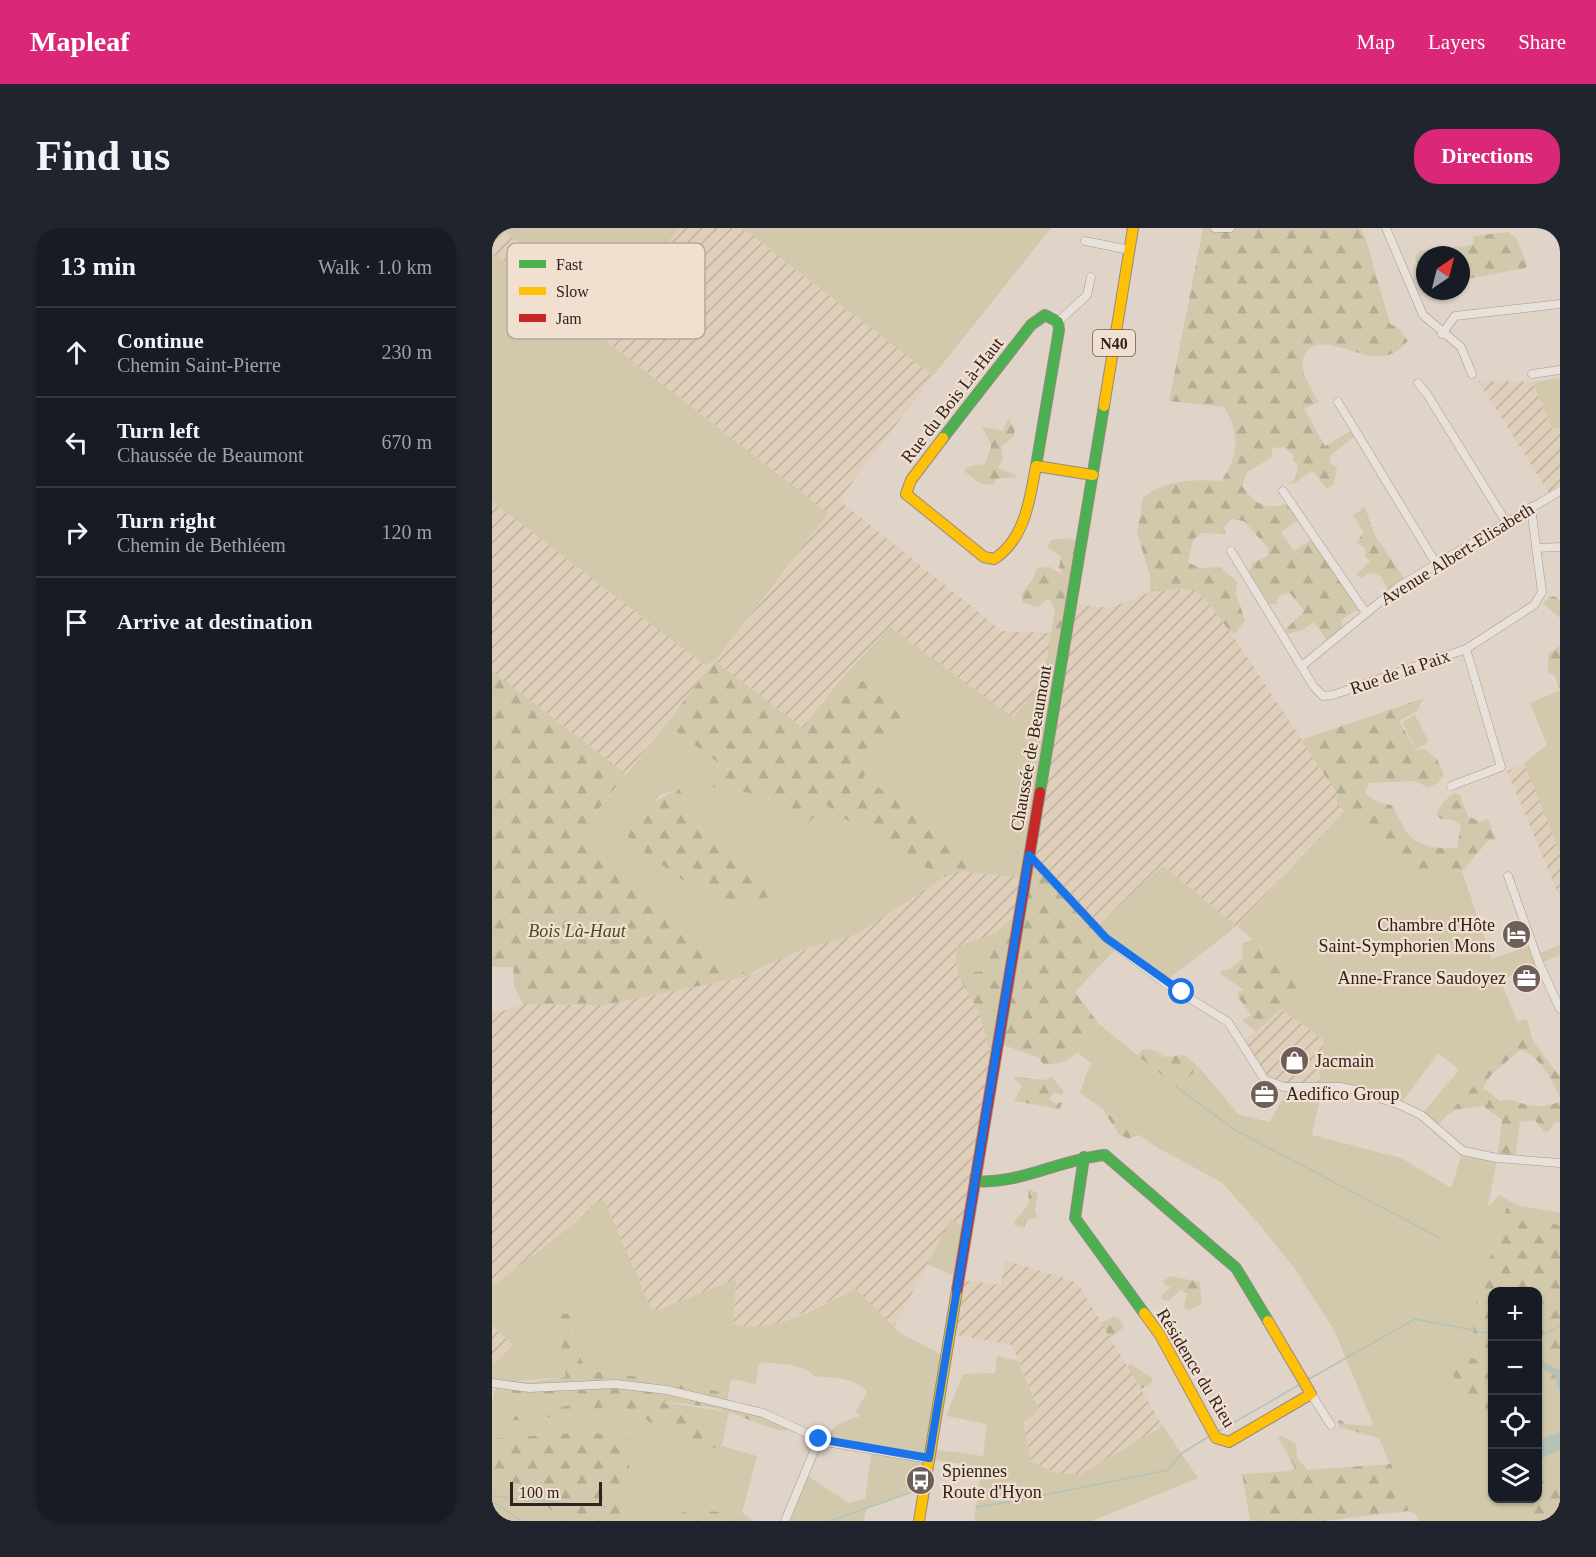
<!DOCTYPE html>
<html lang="en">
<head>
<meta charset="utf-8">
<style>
  :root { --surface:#171b24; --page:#20242c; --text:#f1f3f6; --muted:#9ea1a6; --line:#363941; --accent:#db2777 }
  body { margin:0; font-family:"Times New Roman",serif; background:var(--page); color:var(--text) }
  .controls { position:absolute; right:18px; bottom:18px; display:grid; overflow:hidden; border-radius:12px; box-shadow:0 2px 4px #0004 }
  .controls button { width:54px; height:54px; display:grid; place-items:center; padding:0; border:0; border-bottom:2px solid var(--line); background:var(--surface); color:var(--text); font:30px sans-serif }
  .compass { position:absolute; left:924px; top:18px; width:54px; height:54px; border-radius:50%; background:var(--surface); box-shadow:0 2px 4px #0004; rotate:35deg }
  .scale { position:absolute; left:18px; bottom:15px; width:92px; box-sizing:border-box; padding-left:6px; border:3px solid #31221d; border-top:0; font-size:16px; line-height:21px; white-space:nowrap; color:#31221d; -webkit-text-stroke:4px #f1dfcf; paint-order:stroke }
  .stop { position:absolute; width:18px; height:18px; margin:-14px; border:4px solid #1a73e8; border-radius:50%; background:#fff }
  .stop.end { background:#1a73e8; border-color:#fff; box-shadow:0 2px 6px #0008 }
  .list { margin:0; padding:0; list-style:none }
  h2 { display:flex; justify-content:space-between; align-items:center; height:78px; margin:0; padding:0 24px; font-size:26px }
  h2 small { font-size:20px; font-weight:400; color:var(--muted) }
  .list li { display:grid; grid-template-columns:39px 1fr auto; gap:18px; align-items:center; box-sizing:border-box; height:90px; padding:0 24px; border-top:2px solid var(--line) }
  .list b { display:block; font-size:22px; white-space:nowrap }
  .list p { margin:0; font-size:20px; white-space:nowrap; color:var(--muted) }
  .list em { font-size:20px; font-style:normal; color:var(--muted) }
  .icon { flex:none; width:33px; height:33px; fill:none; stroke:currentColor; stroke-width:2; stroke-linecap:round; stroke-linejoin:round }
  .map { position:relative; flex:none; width:1068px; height:1293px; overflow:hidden; border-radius:24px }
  header { display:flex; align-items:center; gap:36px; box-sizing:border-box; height:84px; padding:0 30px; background:var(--accent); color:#fff }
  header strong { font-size:28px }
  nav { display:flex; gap:33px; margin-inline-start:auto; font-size:21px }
  .intro { display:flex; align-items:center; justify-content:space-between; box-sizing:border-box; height:144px; padding:0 36px }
  h1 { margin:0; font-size:42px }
  .button { padding:15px 27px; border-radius:24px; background:var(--accent); color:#fff; font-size:21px; font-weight:700 }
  main { display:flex; gap:36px; padding:0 36px }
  aside { flex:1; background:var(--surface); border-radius:24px; box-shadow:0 2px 4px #0004 }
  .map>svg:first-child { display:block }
  .farmland { fill:url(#farmland-furrows) }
  .green { fill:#d2c9ac; fill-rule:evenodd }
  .forest { fill:url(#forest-firs) }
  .water { fill:#b5c2b6 }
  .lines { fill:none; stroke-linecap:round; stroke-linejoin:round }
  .stream { stroke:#b5c2b6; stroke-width:1.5 }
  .street-casing { stroke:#a59a93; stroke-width:9 }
  .fast-casing { stroke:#948a83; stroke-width:12 }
  .slow-casing { stroke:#948a83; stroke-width:12 }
  .jam-casing { stroke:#948a83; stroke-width:12 }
  .street { stroke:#e8e1da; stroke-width:8 }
  .fast { stroke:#4caf50; stroke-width:10 }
  .slow { stroke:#ffc107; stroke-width:10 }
  .jam { stroke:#c62828; stroke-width:10 }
  .route { stroke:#1a73e8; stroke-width:8 }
  .labels { text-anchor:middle; stroke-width:4.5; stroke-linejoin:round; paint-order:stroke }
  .shield { fill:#f1dfcf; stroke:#6b5b52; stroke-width:1.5 }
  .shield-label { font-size:16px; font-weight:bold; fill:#31221d }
  .street-label { font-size:18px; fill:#31221d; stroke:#f1dfcf }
  .poi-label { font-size:18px; fill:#31221d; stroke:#f1dfcf; text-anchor:start }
  .park-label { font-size:18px; font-style:italic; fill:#4b4c25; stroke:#f1dfcf }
  .key { fill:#f1dfcf; stroke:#b7a69a; stroke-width:1.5 }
  .key-label { font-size:16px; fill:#31221d }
</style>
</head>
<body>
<header>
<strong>Mapleaf</strong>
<nav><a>Map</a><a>Layers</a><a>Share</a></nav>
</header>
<div class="intro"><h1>Find us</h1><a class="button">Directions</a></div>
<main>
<aside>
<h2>13 min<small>Walk · 1.0 km</small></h2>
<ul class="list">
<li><svg class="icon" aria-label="ahead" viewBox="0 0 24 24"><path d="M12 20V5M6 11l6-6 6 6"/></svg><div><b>Continue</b><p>Chemin Saint-Pierre</p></div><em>230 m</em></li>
<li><svg class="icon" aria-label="left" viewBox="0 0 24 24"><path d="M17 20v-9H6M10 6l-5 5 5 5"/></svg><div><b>Turn left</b><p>Chaussée de Beaumont</p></div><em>670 m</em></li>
<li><svg class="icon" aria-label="right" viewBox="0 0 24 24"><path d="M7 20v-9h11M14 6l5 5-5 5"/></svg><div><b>Turn right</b><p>Chemin de Bethléem</p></div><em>120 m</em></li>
<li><svg class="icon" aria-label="arrive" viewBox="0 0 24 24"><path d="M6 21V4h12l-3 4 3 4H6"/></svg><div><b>Arrive at destination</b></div></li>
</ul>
</aside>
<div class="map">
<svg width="1068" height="1293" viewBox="0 0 1068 1293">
  <defs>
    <pattern id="farmland-furrows" width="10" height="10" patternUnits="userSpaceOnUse" patternTransform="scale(1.5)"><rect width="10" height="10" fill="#dfcfba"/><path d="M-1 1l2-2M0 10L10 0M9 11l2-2" fill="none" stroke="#c0b19f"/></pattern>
    <pattern id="forest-firs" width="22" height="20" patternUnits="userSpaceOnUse" patternTransform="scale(1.5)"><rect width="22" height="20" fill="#d2c9ac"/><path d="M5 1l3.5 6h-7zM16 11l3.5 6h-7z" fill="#b5ac94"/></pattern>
  </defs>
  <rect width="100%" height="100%" fill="#e0d4c9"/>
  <g class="farmland">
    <path d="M0 0H8L121 85 187 0H250L441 148 347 272 510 403 561 405 551 445 540 469 521 489 398 399 351 449 311 501 223 433 134 546 0 444V273L212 437 223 433 336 285 0 24Z"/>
    <path d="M986 153 1041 154 1060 201 1068 200V263L1059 268Z"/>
    <path d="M696 361 711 366 737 402 844 563 845 576 852 583 744 698 671 638 604 699 537 627 580 376 619 380 658 364Z"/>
    <path d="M1032 535 1068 624V670L1015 543Z"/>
    <path d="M468 643 534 650 528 683 503 705 465 720 468 750 487 785 502 840 475 1000 459 993 402 1099 364 1061 286 1097 267 1100 241 1096 244 1051 169 1081 160 1082 100 977 97 984 0 1059V783L8 784 31 776 111 777 257 748 290 730 333 714 399 683 453 649Z"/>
    <path d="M788 781 832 812 826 860 773 852 750 814Z"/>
    <path d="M513 1032 579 1052 588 1059 669 1195 668 1200 587 1247 561 1244 538 1232 531 1195 547 1183 520 1117 458 1106 467 1050 476 1053 509 1057Z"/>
    <path d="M0 1097 23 1118 0 1137Z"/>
  </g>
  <g class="green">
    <path d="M8 0H187L121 85Z"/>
    <path d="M250 0H559L441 148Z"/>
    <path d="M0 24 336 285 223 433 212 437 0 273Z"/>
    <path d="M1068 150V200L1060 201 1041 154Z"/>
    <path d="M398 399 521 489C550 459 551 444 561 405L575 406 534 650 468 643 486 636 476 620 370 549 414 491 371 453 351 449Z"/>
    <path d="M1068 462V624L1032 535 1055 517 1038 475Z"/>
    <path d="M923 487 937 514 924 521 910 494Z"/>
    <path d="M174 496 238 543 202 556 271 567 313 598 334 576C372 604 410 629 453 649L365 706 314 720 264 742 257 748 85 609ZM187 561 196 577 194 590 286 661 289 668 136 607 168 567Z"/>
    <path d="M852 583 858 590 864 591 918 649 934 654 956 644 970 643 1000 731 1041 716 1045 726 1068 717V727L1008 752 1031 806 943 900 929 887 967 842 946 825 908 877 864 862H830L820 907 909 930 959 960 971 923 1005 930 996 979 1007 967 1027 978 1068 985V1293H927L924 1287 917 1283 843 1104 805 1044 767 996 729 954 666 920 588 865 594 846 600 836 586 825 607 796 686 860 707 839 746 886 777 894 798 860 827 856 832 812 788 781 809 753 745 698 675 752 604 699 671 638 745 698ZM1000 1064H1046V1270H1000Z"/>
    <path d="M503 705 496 733 490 743 477 745 464 734 465 719Z"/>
    <path d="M511 783 502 840 487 785Z"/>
    <path d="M112 972 160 1082 169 1081 244 1051 241 1096C285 1107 325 1079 364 1061L408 1105 454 1129 439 1221 491 1228 495 1196 454 1188 471 1146 503 1145 505 1128 526 1133 547 1183 531 1195 539 1233 561 1244 587 1247 668 1200 669 1195 706 1250 600 1293H482L490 1239 437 1231 433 1258 374 1280 372 1293H293L313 1246 356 1275 373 1271 380 1222 334 1214C337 1197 355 1192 369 1188L364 1184 375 1164C364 1149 339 1150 322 1148 312 1135 284 1136 269 1134L267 1136 264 1156 239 1151 236 1169 230 1164 164 1151 93 1142 78 1097 67 1099 75 1149 0 1155V1137L22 1118 0 1097V1059L97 984 99 977Z"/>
    <path d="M459 992 475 1000 467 1050 435 1036Z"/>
    <path d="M3 1162 58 1170 92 1166 95 1169 94 1174 17 1189V1193L78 1187 125 1176 136 1182 143 1181 157 1194 229 1222 230 1218 265 1228 250 1285 195 1282 185 1288V1293H128L142 1211 99 1204 6 1210 0 1214V1173Z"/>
    <path d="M170 1174 237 1184 231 1213Z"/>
    <path d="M0 1242 50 1274 71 1293H8L0 1285Z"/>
  </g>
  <g class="forest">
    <path d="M711 0H868L873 8 898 96 905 99 916 113C909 120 903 126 893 128 869 133 832 104 815 123 802 138 820 161 827 174L812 181 833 218 862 201 865 206 838 228V234L845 240 842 256 835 261 820 242 803 255 795 256 803 251 806 237 801 233V227L792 219 780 220V229L755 244 750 258C764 278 776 283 799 274L809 290 789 304 802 323 823 309 874 385 863 383 849 392 852 404 837 415 822 394 811 402 795 406 793 402 812 383 798 365 788 367 784 376H777L757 345 760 335 776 328V320L752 293 740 291 732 299 733 306 709 305 701 312 696 334 707 340 728 339 745 354 744 366 753 392 743 406C736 402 732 396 727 389 702 354 699 360 658 364V347L645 305 651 270C669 252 705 251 729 253 747 229 748 203 732 179L677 173Z"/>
    <path d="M1017 4 1024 10 1035 36 1034 40 969 52V27H933V57L930 55 923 30 927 23 981 17V8Z"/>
    <path d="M516 191 523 201 522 208 509 219 511 230 506 240 524 247V249L504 251 502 257 489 256 472 243 478 238 493 236C502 213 501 220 490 199L511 203Z"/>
    <path d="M873 279 883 308 915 354 898 365 889 348 878 345 869 350 864 347 878 333 873 329V320L864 315 872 304 861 287Z"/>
    <path d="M578 310 587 316 565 417 557 414 563 382 559 373 556 371 546 379 531 375 529 366 541 351 545 340 558 339 572 347 567 340 569 329 555 319 559 312Z"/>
    <path d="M1057 368 1064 369 1068 373V390L1051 376Z"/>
    <path d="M1068 418V462L1063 448 1056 444V426Z"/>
    <path d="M223 433 311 500 351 449 371 453 414 491 371 549 476 620 486 636 453 649C410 629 372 604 334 577L313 598 271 567 201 556 204 552 238 543 174 496Z"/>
    <path d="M0 443 134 546 85 609 257 748 111 777 31 776 22 759 21 739H0Z"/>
    <path d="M932 470 925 483 907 493 924 522 933 521 945 531 952 546 946 555 936 560 924 553 877 555 873 565 883 573 899 577C906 586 910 598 916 606 928 620 949 621 965 620L969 597 960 591H949L944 587 951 574 962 565 968 567 976 588 988 594 996 591 1004 612H997L970 643 956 644 934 654 918 649 864 591 859 590 845 576 844 563 809 512Z"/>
    <path d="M187 561 196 577 194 590 286 661 290 668 223 675 142 617 135 607C150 585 162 570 187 561Z"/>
    <path d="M537 627 626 719 583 764 607 796C591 818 582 839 551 836L547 830 506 815 511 783 487 785 468 750 464 734 477 745 490 743 496 733 503 705 528 683Z"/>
    <path d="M760 711 809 753 788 781 764 804 750 792 759 787 746 769V764L752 762 728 746 730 742 738 741 751 730 750 717Z"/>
    <path d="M1030 791 1035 792 1041 813 1068 849V870C1060 851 1048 828 1028 822L998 848 991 860 1008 873 1016 871C1038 878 1044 881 1068 874V894H1062L1057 903 1052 904 1043 892 1028 894 1023 932 1005 930 1010 892 991 878 964 882 955 887 1031 806 1026 794Z"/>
    <path d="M651 821 663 822 672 829 692 827 707 839 686 860 645 827Z"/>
    <path d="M524 849 552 852 560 849 571 863V867L562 865 557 871 564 876 570 874 568 881 522 873 530 858 521 850Z"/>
    <path d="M612 882 647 907 637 911 626 906C623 896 615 892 612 882Z"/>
    <path d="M536 961 546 965 543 981 545 990 536 991 532 999 523 998 522 993 537 976Z"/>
    <path d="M1018 979 1068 998V1142L1046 1132V1064H1000V1123L981 1112 982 1082 1014 981Z"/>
    <path d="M678 1048 708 1054 710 1076 695 1083 692 1078 695 1066 688 1062 677 1073 670 1072 669 1068 679 1059 674 1058 671 1053Z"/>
    <path d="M67 1085 83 1087 85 1093 78 1098 93 1142 164 1151 230 1164 236 1169 235 1175 264 1183 296 1200 295 1203C273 1201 256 1190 237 1184 216 1178 192 1175 171 1174L231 1213 228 1222 157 1194 143 1181 137 1182 125 1176 78 1187 17 1193V1189L94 1174 95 1169 92 1166 58 1170 3 1162 10 1153 40 1154 74 1149 67 1099 61 1092Z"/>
    <path d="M622 1088 627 1090 632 1099 618 1110 609 1095Z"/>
    <path d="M976 1129 983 1131 993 1139 1000 1129V1195L984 1190 969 1159 959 1144 967 1134Z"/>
    <path d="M639 1136 660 1150V1155L649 1161 635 1138Z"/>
    <path d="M1046 1138 1063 1148 1068 1168 1046 1160Z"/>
    <path d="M849 1192 853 1196 879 1198 882 1195 889 1211 847 1199 846 1193Z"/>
    <path d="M99 1204 142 1211 128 1293H71L50 1274 0 1242V1214L6 1210Z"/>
    <path d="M789 1207 804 1216 805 1230 816 1242 899 1236 917 1283 832 1293H758L750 1246 798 1243 803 1240 786 1209Z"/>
    <path d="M1046 1242 1050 1246H1059L1068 1254V1293H1029L1024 1271 1046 1270Z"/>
    <path d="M195 1282 250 1285 262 1293H185V1288Z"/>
  </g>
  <g class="water">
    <path d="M1046 1132 1068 1142V1165L1063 1148 1046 1138Z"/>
    <path d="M1068 1204V1221L1046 1233V1212Z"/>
  </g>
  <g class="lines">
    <g class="stream">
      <path d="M686 860 743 902 946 1009"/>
      <path d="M1046 1109 1068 1098"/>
      <path d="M817 1151 923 1091 1000 1106"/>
      <path d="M727 1203 807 1157"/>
      <path d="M0 1268 114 1279"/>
      <path d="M0 1273 30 1293"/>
      <path d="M523 1273 676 1242 690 1225 716 1209"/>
      <path d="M484 1279 517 1274"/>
      <path d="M338 1293 423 1263"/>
    </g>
    <defs>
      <g id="street">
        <path d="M723 0H738"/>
        <path d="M894 0 931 87 969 119 980 146"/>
        <path d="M593 13 638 22"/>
        <path d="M566 94 595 67 599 49"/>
        <path d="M950 106 963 88 1068 76"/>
        <path d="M1040 146 1068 142"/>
        <path d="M926 155 935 166 1014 294"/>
        <path d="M846 174 945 337"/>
        <path d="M791 263 874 385"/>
        <path d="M1044 320 1068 319"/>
        <path d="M739 323 822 459 831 468 841 467 974 421 1042 377 1050 364 1039 279"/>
        <path d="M810 438 906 359 1068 263"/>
        <path d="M959 558 1009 539 974 421"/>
        <path d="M537 627 614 710 673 755 736 794 773 852 792 859H848L864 862 908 877 929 887 971 923 1005 930 1068 935"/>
        <path d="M1016 648 1047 735 1068 781"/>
        <path d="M0 1155 37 1160 123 1156 175 1162 271 1185 334 1214 437 1231"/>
        <path d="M819 1166 839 1197"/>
        <path d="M293 1293 327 1211"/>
      </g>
      <g id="fast">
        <path d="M451 210 539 97 553 87 566 94 567 102 544 238"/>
        <path d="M548 564 612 178"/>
        <path d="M592 929 583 990 652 1085"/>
        <path d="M483 953C527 957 569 931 613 927L744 1040 776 1093"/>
      </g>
      <g id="slow">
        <path d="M612 178 641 0"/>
        <path d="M451 210 419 252 414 266 492 329 502 331C533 311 538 271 544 238L601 247"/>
        <path d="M652 1085 668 1107 724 1210 737 1214 819 1166 776 1093"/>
        <path d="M427 1293 465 1062"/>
      </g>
      <path id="jam" d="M465 1062 548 564"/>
    </defs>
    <use href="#street" class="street-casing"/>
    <use href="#fast" class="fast-casing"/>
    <use href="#slow" class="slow-casing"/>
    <use href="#jam" class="jam-casing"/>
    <use href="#street" class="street"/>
    <use href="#fast" class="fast"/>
    <use href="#slow" class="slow"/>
    <use href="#jam" class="jam"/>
  </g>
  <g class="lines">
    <path class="route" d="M327 1211 437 1230 537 627 614 710 690 764"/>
  </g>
  <defs>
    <symbol id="hotel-disc" viewBox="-11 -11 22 22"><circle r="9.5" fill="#6e6059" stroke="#f1dfcf"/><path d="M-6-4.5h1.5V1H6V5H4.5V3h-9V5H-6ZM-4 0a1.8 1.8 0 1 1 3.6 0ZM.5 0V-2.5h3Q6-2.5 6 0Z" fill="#fff"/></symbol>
    <symbol id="office-disc" viewBox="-11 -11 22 22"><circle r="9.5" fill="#6e6059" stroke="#f1dfcf"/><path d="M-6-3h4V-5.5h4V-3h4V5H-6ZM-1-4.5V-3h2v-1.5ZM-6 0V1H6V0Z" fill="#fff"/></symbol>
    <symbol id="shop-disc" viewBox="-11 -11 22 22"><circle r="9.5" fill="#6e6059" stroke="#f1dfcf"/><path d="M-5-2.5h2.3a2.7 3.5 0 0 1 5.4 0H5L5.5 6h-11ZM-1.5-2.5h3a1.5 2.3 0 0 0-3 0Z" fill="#fff"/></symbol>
    <symbol id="bus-disc" viewBox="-11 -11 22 22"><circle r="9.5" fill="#6e6059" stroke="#f1dfcf"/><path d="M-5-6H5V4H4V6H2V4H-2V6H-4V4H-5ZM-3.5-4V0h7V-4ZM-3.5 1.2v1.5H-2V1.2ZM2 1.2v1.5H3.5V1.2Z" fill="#fff"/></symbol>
  </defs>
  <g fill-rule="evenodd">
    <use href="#hotel-disc" x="1008" y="690" width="33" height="33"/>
    <use href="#office-disc" x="1018" y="734" width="33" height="33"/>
    <use href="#shop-disc" x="786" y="816" width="33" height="33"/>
    <use href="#office-disc" x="756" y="850" width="33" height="33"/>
    <use href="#bus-disc" x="412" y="1236" width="33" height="33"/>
  </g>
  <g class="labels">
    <rect class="shield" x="601" y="102" width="42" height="26" rx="4.5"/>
    <g class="shield-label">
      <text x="622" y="121">N40</text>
    </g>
    <g class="street-label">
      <text transform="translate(460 172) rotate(-52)" y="6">Rue du Bois Là-Haut</text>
      <text transform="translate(965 326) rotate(-32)" y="6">Avenue Albert-Elisabeth</text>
      <text transform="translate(908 444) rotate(-19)" y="6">Rue de la Paix</text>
      <text transform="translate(539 520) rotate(-80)" y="6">Chaussée de Beaumont</text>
      <text transform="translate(704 1140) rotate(59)" y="6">Résidence du Rieu</text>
    </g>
    <g class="poi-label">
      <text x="1003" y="703" text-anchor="end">Chambre d'Hôte<tspan x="1003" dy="21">Saint-Symphorien Mons</tspan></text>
      <text x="1014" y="756" text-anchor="end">Anne-France Saudoyez</text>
      <text x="823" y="839">Jacmain</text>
      <text x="794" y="872">Aedifico Group</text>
      <text x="450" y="1249">Spiennes<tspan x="450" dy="21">Route d'Hyon</tspan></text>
    </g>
    <g class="park-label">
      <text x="85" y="709">Bois Là-Haut</text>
    </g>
  </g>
  <rect x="15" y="15" width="198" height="96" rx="9" class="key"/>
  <rect x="27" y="32" width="27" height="8" fill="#4caf50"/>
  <rect x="27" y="59" width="27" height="8" fill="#ffc107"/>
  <rect x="27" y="86" width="27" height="8" fill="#c62828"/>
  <g class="key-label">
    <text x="64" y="42">Fast</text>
    <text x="64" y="69">Slow</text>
    <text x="64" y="96">Jam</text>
  </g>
</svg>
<div class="controls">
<button>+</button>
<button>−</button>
<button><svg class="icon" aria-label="locate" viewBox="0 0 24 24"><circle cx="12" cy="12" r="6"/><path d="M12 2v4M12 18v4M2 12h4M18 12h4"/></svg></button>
<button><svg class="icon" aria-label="layers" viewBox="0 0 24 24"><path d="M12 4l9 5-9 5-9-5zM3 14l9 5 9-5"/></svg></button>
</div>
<svg class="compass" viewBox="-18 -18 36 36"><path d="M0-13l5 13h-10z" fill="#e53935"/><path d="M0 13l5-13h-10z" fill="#9ea1a6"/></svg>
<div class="scale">100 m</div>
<div class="stop" style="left:690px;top:764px"></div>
<div class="stop end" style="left:327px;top:1211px"></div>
</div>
</main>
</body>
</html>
